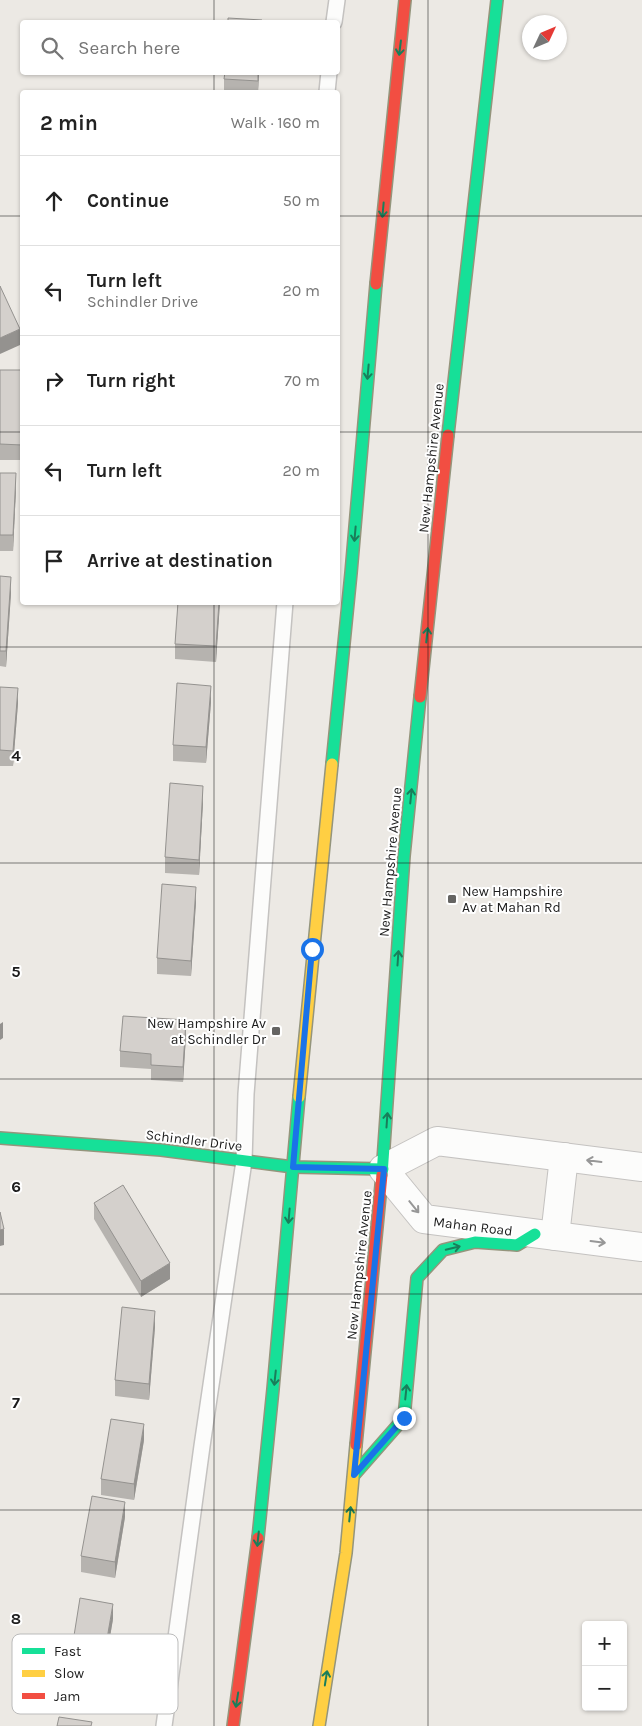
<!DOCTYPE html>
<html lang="en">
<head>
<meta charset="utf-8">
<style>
  :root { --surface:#fff; --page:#f6f6f6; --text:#222; --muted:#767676; --line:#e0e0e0 }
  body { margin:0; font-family:Karla,sans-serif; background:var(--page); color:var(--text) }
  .controls { position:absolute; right:15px; bottom:15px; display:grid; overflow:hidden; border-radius:5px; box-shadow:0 1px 4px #0004 }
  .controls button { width:45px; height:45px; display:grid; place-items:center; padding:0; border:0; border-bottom:1px solid var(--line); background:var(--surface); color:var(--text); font:25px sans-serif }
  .compass { position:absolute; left:522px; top:15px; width:45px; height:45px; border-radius:50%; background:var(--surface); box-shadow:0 1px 4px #0004; rotate:46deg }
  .stop { position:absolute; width:15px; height:15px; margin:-11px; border:4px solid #1a73e8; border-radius:50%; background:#fff }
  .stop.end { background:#1a73e8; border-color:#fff; box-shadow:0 1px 5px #0008 }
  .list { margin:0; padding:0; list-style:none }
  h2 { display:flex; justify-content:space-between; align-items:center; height:65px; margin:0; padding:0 20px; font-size:21px }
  h2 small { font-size:16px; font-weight:400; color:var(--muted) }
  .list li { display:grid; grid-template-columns:32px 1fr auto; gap:15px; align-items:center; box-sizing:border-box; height:90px; padding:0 20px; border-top:1px solid var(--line) }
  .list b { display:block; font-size:19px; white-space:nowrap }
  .list p { margin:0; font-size:16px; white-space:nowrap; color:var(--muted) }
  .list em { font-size:16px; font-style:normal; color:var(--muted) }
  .icon { flex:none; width:28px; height:28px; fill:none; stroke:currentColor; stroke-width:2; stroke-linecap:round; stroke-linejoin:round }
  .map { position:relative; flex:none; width:642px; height:1726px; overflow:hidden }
  .search { position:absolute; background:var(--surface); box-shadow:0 1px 4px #0004; left:20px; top:20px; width:320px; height:55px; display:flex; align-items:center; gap:12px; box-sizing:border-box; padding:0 18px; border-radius:5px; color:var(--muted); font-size:19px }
  .panel { position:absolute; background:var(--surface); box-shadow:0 1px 4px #0004; left:20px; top:90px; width:320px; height:515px; border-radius:5px }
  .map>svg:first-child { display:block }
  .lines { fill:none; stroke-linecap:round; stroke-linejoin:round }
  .lane-casing { stroke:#c4c2c0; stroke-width:18 }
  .street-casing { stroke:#c4c2c0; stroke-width:30 }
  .fast-casing { stroke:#94957c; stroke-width:14 }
  .slow-casing { stroke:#94957c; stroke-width:14 }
  .jam-casing { stroke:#94957c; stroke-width:14 }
  .lane { stroke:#fcfcfb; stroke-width:15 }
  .street { stroke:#fcfcfb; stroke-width:28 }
  .fast { stroke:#16e098; stroke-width:11 }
  .slow { stroke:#ffcf43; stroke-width:11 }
  .jam { stroke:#f24e42; stroke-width:11 }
  .wall { fill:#b6b3af }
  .shaded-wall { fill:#94928f }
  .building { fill:#d4d0cc; stroke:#94928f }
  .oneway { stroke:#197e5a }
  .oneway2 { stroke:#979797 }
  .route { stroke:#1a73e8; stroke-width:6 }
  .grid { fill:none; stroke:#1c1c1c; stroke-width:1; stroke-opacity:0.55 }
  .poi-dot { fill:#656462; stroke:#fff; stroke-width:2 }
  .labels { text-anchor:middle; stroke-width:4; stroke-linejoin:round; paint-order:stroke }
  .street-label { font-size:14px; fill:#1c1c1c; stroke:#fff }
  .poi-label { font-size:14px; fill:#1c1c1c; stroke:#fff; text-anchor:start }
  .key { fill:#fff; stroke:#bbb; stroke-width:1 }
  .key-label { font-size:14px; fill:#1c1c1c }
  .grid-label { font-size:16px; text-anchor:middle; font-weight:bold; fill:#1c1c1c; stroke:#fff; stroke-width:4; stroke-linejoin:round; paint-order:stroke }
</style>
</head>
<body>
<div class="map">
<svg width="642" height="1726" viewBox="0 0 642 1726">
  <rect width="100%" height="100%" fill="#ece9e4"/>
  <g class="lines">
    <defs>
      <g id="lane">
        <path d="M334 22 337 0"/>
        <path d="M327 92 329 72"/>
        <path d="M164 1726 202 1446 244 1161 246 1094 285 602"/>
      </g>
      <g id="street">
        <path d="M642 1167 437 1141 383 1169 424 1219 642 1247"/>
        <path d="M555 1236 564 1157"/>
      </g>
      <g id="fast">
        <path d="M448 435 497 0"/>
        <path d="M332 764 351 573 376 284"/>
        <path d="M0 1138 161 1150 293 1167 383 1169"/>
        <path d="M382 1175 404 856 420 697"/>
        <path d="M354 1475 404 1418 417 1278 443 1250 475 1242 517 1245 535 1234"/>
        <path d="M258 1538 273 1389 299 1097"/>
      </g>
      <g id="slow">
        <path d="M299 1097 332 764"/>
        <path d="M319 1726 346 1553 356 1445"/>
      </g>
      <g id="jam">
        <path d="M376 284 405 0"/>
        <path d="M420 697 448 435"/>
        <path d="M356 1445 382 1175"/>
        <path d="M233 1726 258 1538"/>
      </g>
    </defs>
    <use href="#lane" class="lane-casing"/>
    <use href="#street" class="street-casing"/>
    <use href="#fast" class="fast-casing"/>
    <use href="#slow" class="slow-casing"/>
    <use href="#jam" class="jam-casing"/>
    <use href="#lane" class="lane"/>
    <use href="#street" class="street"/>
    <use href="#fast" class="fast"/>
    <use href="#slow" class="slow"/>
    <use href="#jam" class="jam"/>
  </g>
  <g class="wall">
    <path d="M259 72 258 92H224V79Z"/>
    <rect x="0" y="370" width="22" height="90"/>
    <path d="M0 473 16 489 13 551H0Z"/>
    <path d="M0 576 11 593 6 667 0 666Z"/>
    <path d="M178 602H220L216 662 175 659V644Z"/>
    <path d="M0 687 18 703 13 766H0Z"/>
    <path d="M211 702 206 763 173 761V745Z"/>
    <path d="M203 802 199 875 165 873V857Z"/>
    <path d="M196 902 191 976 157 974V958Z"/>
    <path d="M186 1036 183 1082 151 1080V1069L120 1067V1051Z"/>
    <path d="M94 1203 170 1279 141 1297 94 1219Z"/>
    <path d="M155 1327 149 1400 115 1396V1380Z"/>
    <path d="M144 1440 134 1500 101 1495V1479Z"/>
    <path d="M125 1517 115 1578 81 1572V1556Z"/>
    <path d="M113 1619 98 1707 66 1701V1686Z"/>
  </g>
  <g class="shaded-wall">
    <path d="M258 72H259L258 92Z"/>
    <path d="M20 329V345L0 354V338Z"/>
    <path d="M16 473V489L13 551V535Z"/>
    <path d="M11 577V593L6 667V651Z"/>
    <path d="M219 602H220L216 662V646Z"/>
    <path d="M211 686V702L206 763V747Z"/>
    <path d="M18 688V703L13 766V751Z"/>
    <path d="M203 786V802L199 875V860Z"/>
    <path d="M196 887V902L191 976V961Z"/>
    <path d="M186 1020V1036L183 1082V1067Z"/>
    <path d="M3 1022V1038L0 1040V1024Z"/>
    <path d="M4 1229V1245L0 1246V1230Z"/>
    <path d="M170 1263V1279L141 1297V1281Z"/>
    <path d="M155 1311V1327L149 1400V1384Z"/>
    <path d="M144 1424V1440L134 1500V1484Z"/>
    <path d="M125 1502V1517L115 1578V1562Z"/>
    <path d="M113 1604V1619L98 1707V1691Z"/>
  </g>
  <g class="building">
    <path d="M228 18 262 20V22H228Z"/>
    <path d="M225 72H258V81L224 79Z"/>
    <path d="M0 286 20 329 0 338Z"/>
    <path d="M0 370H22V445L0 444Z"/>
    <path d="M0 473H16L13 535H0Z"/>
    <path d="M0 576 11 577 6 651H0Z"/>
    <path d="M178 602H219L216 646 175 644Z"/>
    <path d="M177 683 211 686 206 747 173 745Z"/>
    <path d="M0 687 18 688 13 751 0 750Z"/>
    <path d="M170 783 203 786 199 860 165 857Z"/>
    <path d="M162 884 196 887 191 961 157 958Z"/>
    <path d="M123 1016 186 1020 183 1067 151 1065V1054L120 1051Z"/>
    <path d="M123 1185 170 1263 141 1281 94 1203Z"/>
    <path d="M0 1212 4 1229 0 1230Z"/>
    <path d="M122 1307 155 1311 149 1384 115 1380Z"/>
    <path d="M111 1419 144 1424 134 1484 101 1479Z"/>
    <path d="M92 1496 125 1502 115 1562 81 1556Z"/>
    <path d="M80 1598 113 1604 98 1691 66 1686Z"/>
    <path d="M59 1717 92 1722 91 1726H57Z"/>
  </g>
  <defs><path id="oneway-shaft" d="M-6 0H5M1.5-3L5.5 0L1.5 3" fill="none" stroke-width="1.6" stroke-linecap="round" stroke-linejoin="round" transform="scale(1.25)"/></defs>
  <g class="oneway">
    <use href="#oneway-shaft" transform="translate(400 48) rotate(97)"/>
    <use href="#oneway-shaft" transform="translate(383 210) rotate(95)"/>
    <use href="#oneway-shaft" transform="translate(368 372) rotate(95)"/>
    <use href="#oneway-shaft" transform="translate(355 534) rotate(95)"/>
    <use href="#oneway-shaft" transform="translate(427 635) rotate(-84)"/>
    <use href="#oneway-shaft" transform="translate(411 796) rotate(-84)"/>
    <use href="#oneway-shaft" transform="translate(398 958) rotate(-86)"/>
    <use href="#oneway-shaft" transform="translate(387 1120) rotate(-86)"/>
    <use href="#oneway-shaft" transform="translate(289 1216) rotate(95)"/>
    <use href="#oneway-shaft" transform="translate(453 1248) rotate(-14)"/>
    <use href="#oneway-shaft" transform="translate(275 1378) rotate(96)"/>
    <use href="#oneway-shaft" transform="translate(406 1392) rotate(-84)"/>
    <use href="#oneway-shaft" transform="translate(350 1514) rotate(-84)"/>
    <use href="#oneway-shaft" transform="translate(258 1539) rotate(96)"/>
    <use href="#oneway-shaft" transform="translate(326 1678) rotate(-81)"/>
    <use href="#oneway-shaft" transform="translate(237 1700) rotate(99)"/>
  </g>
  <g class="oneway2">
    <use href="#oneway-shaft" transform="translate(594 1161) rotate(-173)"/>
    <use href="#oneway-shaft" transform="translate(414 1207) rotate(51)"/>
    <use href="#oneway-shaft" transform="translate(598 1242) rotate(7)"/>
  </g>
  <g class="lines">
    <path class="route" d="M312 949 293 1167 384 1169 354 1475 404 1418"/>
  </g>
  <path class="grid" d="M214 0V22M428 0V1726M214 72V92M0 216H22M338 216H642M0 432H22M338 432H642M214 602V1726M0 647H642M0 863H642M0 1079H642M0 1294H642M0 1510H642"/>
  <g class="poi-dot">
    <rect x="447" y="894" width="10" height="10" rx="2.5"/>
    <rect x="271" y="1026" width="10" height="10" rx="2.5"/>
  </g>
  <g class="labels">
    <g class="street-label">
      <text transform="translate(431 458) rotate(-84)" y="5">New Hampshire Avenue</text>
      <text transform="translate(390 862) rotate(-85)" y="5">New Hampshire Avenue</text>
      <text transform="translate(194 1140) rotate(7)" y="5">Schindler Drive</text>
      <text transform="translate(473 1226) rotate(7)" y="5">Mahan Road</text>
      <text transform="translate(359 1265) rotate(-84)" y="5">New Hampshire Avenue</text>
    </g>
    <g class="poi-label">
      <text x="462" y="896">New Hampshire<tspan x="462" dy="16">Av at Mahan Rd</tspan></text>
      <text x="266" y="1028" text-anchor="end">New Hampshire Av<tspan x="266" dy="16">at Schindler Dr</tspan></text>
    </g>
  </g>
  <rect x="12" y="1634" width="166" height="80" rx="8" class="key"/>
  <rect x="22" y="1648" width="23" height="6" fill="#16e098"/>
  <rect x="22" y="1670" width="23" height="7" fill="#ffcf43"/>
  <rect x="22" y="1693" width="23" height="6" fill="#f24e42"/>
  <g class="key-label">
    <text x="54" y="1656">Fast</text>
    <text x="54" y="1678">Slow</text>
    <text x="54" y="1701">Jam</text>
  </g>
  <g class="grid-label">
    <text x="16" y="761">4</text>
    <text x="16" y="977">5</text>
    <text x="16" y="1192">6</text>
    <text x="16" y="1408">7</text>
    <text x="16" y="1624">8</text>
  </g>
</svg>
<div class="controls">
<button>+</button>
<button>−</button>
</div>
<svg class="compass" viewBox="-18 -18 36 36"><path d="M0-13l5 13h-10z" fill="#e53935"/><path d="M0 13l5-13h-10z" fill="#767676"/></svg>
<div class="stop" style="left:312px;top:949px"></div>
<div class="stop end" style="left:404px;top:1418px"></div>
<div class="search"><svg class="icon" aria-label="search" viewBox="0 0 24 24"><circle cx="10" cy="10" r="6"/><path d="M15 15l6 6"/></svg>Search here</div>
<section class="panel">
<h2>2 min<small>Walk · 160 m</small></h2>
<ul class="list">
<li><svg class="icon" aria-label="ahead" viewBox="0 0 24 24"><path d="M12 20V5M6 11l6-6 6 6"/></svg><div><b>Continue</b></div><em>50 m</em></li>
<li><svg class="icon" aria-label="left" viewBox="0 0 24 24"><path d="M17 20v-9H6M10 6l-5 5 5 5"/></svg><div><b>Turn left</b><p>Schindler Drive</p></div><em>20 m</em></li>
<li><svg class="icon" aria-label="right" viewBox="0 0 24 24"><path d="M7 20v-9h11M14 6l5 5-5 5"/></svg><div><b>Turn right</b></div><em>70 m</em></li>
<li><svg class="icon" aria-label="left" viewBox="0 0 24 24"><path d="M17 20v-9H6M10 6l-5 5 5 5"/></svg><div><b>Turn left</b></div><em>20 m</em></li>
<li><svg class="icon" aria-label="arrive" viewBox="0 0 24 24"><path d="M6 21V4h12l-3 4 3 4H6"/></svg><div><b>Arrive at destination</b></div></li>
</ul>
</section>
</div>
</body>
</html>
